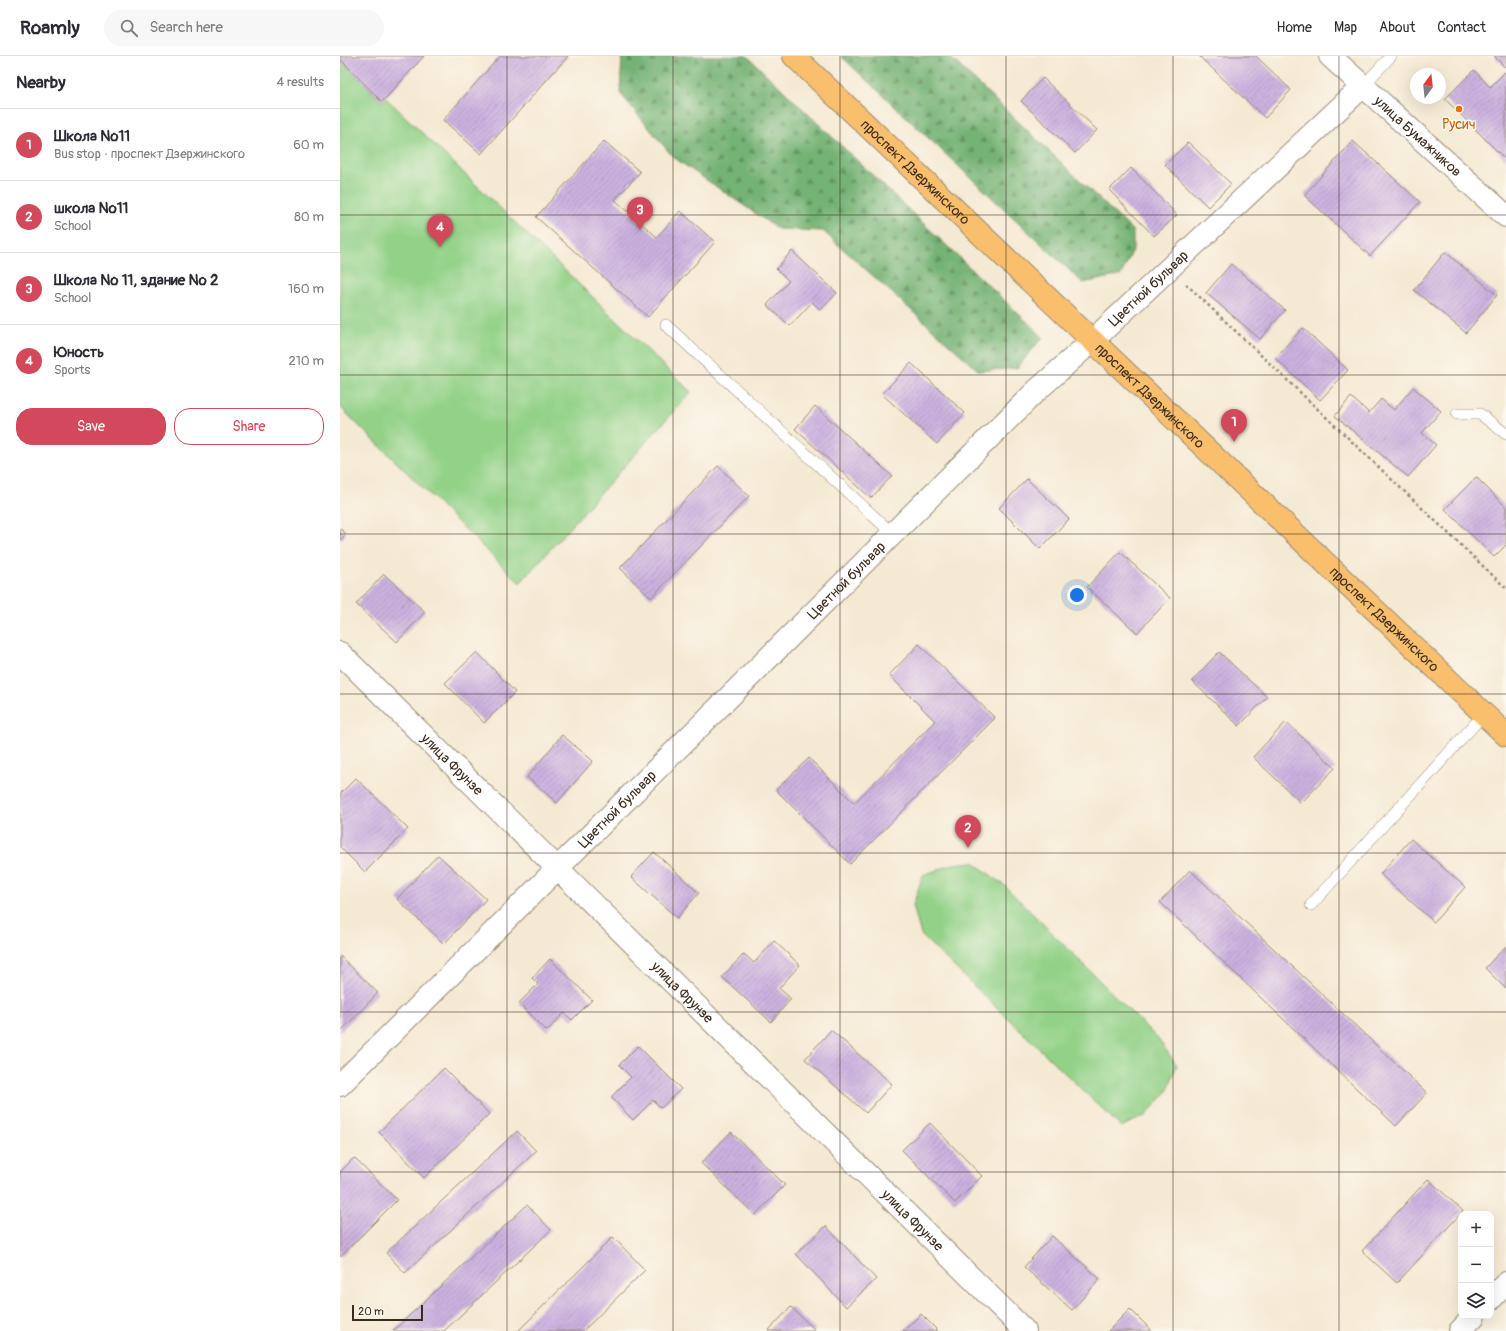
<!DOCTYPE html>
<html lang="en">
<head>
<meta charset="utf-8">
<style>
  :root { --surface:#fff; --page:#f7f7f7; --text:#2b2b33; --muted:#7c7c81; --line:#e1e1e2; --accent:#d1495b }
  body { margin:0; font-family:Pangolin,sans-serif; background:var(--page); color:var(--text) }
  .controls { position:absolute; right:12px; bottom:12px; display:grid; overflow:hidden; border-radius:8px; box-shadow:0 4px 16px #0002 }
  .controls button { width:36px; height:36px; display:grid; place-items:center; padding:0; border:0; border-bottom:1px solid var(--line); background:var(--surface); color:var(--text); font:20px sans-serif }
  .compass { position:absolute; left:1070px; top:12px; width:36px; height:36px; border-radius:50%; background:var(--surface); box-shadow:0 4px 16px #0002; rotate:15deg }
  .scale { position:absolute; left:12px; bottom:10px; width:71px; box-sizing:border-box; padding-left:4px; border:2px solid #3b2a1e; border-top:0; font-size:11px; line-height:14px; white-space:nowrap; color:#3b2a1e; -webkit-text-stroke:3px #fbf7ec; paint-order:stroke }
  .you { position:absolute; left:737px; top:539px; width:14px; height:14px; margin:-10px; border:3px solid #fff; border-radius:50%; background:#1a73e8; box-shadow:0 0 0 6px #1a73e833 }
  .badge { display:grid; place-items:center; width:26px; height:26px; border-radius:50%; background:var(--accent); color:#fff; font-size:13px; font-weight:700 }
  .pin { position:absolute; translate:-50% -33px; filter:drop-shadow(0 1px 2px #0008) }
  .pin::after { content:''; position:absolute; top:21px; width:14px; height:12px; background:inherit; clip-path:polygon(0 0,100% 0,50% 100%) }
  .list { margin:0; padding:0; list-style:none }
  h2 { display:flex; justify-content:space-between; align-items:center; height:52px; margin:0; padding:0 16px; font-size:17px }
  h2 small { font-size:13px; font-weight:400; color:var(--muted) }
  .list li { display:grid; grid-template-columns:26px 1fr auto; gap:12px; align-items:center; box-sizing:border-box; height:72px; padding:0 16px; border-top:1px solid var(--line) }
  .list b { display:block; font-size:15px; white-space:nowrap }
  .list p { margin:0; font-size:13px; white-space:nowrap; color:var(--muted) }
  .list em { font-size:13px; font-style:normal; color:var(--muted) }
  .actions { display:flex; gap:8px; padding:12px 16px }
  .actions a { flex:1; padding:9px 0; border:1px solid var(--accent); border-radius:16px; text-align:center; font-size:14px; color:var(--accent) }
  .actions .main { background:var(--accent); color:#fff }
  .icon { flex:none; width:22px; height:22px; fill:none; stroke:currentColor; stroke-width:2; stroke-linecap:round; stroke-linejoin:round }
  .map { position:relative; flex:none; width:1166px; height:1275px; overflow:hidden }
  header { display:flex; align-items:center; gap:24px; box-sizing:border-box; height:56px; padding:0 20px; background:var(--surface); border-bottom:1px solid var(--line) }
  header strong { font-size:19px }
  nav { display:flex; gap:22px; margin-inline-start:auto; font-size:14px }
  .search { width:280px; height:36px; background:var(--page); display:flex; align-items:center; gap:10px; box-sizing:border-box; padding:0 14px; border-radius:22px; color:var(--muted); font-size:15px }
  main { display:flex }
  aside { flex:1; background:var(--surface) }
  .map>svg:first-child { display:block }
  .forest { fill:url(#forest-firs); stroke:#586e49 }
  .garden { fill:#92d187; stroke:#667e52 }
  .building { fill:url(#building-hatch) }
  .lines { fill:none; stroke-linecap:round; stroke-linejoin:round }
  .lane-casing { stroke:#988a78; stroke-width:12 }
  .street-casing { stroke:#988a78; stroke-width:24 }
  .primary-casing { stroke:#988a78; stroke-width:24 }
  .path { stroke:#988a78; stroke-width:2.5; stroke-dasharray:3 3; stroke-linecap:butt }
  .lane { stroke:#fff; stroke-width:11 }
  .street { stroke:#fff; stroke-width:22 }
  .primary { stroke:#f9bf6d; stroke-width:22 }
  .grid { fill:none; stroke:#3b2a1e; stroke-width:1; stroke-opacity:0.55 }
  .food-dot { fill:#e8710a; stroke:#fbf7ec; stroke-width:1.5 }
  .labels { text-anchor:middle; stroke-width:3; stroke-linejoin:round; paint-order:stroke }
  .food-label { font-size:14px; fill:#c56008; stroke:#fbf7ec }
  .street-label { font-size:14px; fill:#3b2a1e; stroke:#fbf7ec }
</style>
</head>
<body>
<header>
<strong>Roamly</strong>
<div class="search"><svg class="icon" aria-label="search" viewBox="0 0 24 24"><circle cx="10" cy="10" r="6"/><path d="M15 15l6 6"/></svg>Search here</div>
<nav><a>Home</a><a>Map</a><a>About</a><a>Contact</a></nav>
</header>
<main>
<aside>
<h2>Nearby<small>4 results</small></h2>
<ul class="list">
<li><span class="badge">1</span><div><b>Школа №11</b><p>Bus stop · проспект Дзержинского</p></div><em>60 m</em></li>
<li><span class="badge">2</span><div><b>школа №11</b><p>School</p></div><em>80 m</em></li>
<li><span class="badge">3</span><div><b>Школа № 11, здание № 2</b><p>School</p></div><em>160 m</em></li>
<li><span class="badge">4</span><div><b>Юность</b><p>Sports</p></div><em>210 m</em></li>
</ul>
<div class="actions"><a class="main">Save</a><a>Share</a></div>
</aside>
<div class="map">
<svg width="1166" height="1275" viewBox="0 0 1166 1275">
  <defs>
    <pattern id="forest-firs" width="22" height="20" patternUnits="userSpaceOnUse"><rect width="22" height="20" fill="#75b374"/><path d="M5 1l3.5 6h-7zM16 11l3.5 6h-7z" fill="#61925f"/></pattern>
    <pattern id="building-hatch" width="6" height="6" patternUnits="userSpaceOnUse"><rect width="6" height="6" fill="#ccb1e0"/><path d="M-1 1l2-2M0 6l6-6M5 7l2-2" fill="none" stroke="#a790b5"/></pattern>
  </defs>
  <rect width="100%" height="100%" fill="#fbf7ec"/>
  <filter id="ink" filterUnits="userSpaceOnUse"><feTurbulence type="fractalNoise" baseFrequency=".025" numOctaves="2"/><feDisplacementMap in="SourceGraphic" scale="8" xChannelSelector="R" yChannelSelector="G"/><feConvolveMatrix kernelMatrix="1 2 1 2 8 2 1 2 1" color-interpolation-filters="sRGB"/></filter>
  <filter id="wash" filterUnits="userSpaceOnUse"><feTurbulence type="fractalNoise" baseFrequency=".012" numOctaves="4" result="noise"/><feDisplacementMap in="SourceGraphic" scale="16" xChannelSelector="R" yChannelSelector="G"/><feGaussianBlur stdDeviation="0.9" result="paint"/><feColorMatrix in="noise" values="0 0 0 0 0 0 0 0 0 0 0 0 0 0 0 0 0 1.4 0 .05"/><feComposite in="paint" operator="in"/></filter>
  <g filter="url(#wash)">
    <rect width="100%" height="100%" fill="#f4e9d2"/>
    <g class="forest">
      <path d="M282 0H407L703 281 677 312 639 315 483 175 438 173 333 101 280 37Z"/>
      <path d="M501 0H609L793 175V194L781 219 743 227Z"/>
    </g>
    <g class="garden">
      <path d="M0 3 42 46 46 42 351 336 180 527 0 351Z"/>
      <path d="M633 806 664 829 818 983 837 1009 827 1036 805 1060 781 1071 581 879 573 849 583 819 614 808Z"/>
    </g>
    <g id="blocks">
      <g class="building">
        <path d="M0 0H84L42 46 0 3Z"/>
        <path d="M160 0H228L141 98 103 64Z"/>
        <path d="M859 0H916L951 34 925 62Z"/>
        <path d="M1154 0H1166V12Z"/>
        <path d="M1134 14 1150 31 1166 15V104L1105 43Z"/>
        <path d="M703 22 757 74 735 97 681 45Z"/>
        <path d="M264 85 300 116 275 144 317 181 340 155 375 186 308 261 196 161Z"/>
        <path d="M1013 85 1080 146 1030 200 964 139Z"/>
        <path d="M848 86 891 128 868 151 825 109Z"/>
        <path d="M791 112 837 159 814 180 769 134Z"/>
        <path d="M452 195 497 237 481 254 472 246 450 270 427 249 449 225 436 213Z"/>
        <path d="M1105 196 1157 239 1126 277 1074 234Z"/>
        <path d="M891 208 945 254 920 283 866 237Z"/>
        <path d="M963 272 1008 314 980 344 935 302Z"/>
        <path d="M571 307 625 357 597 388 542 338Z"/>
        <path d="M1073 331 1101 355 1082 377 1096 389 1068 421 995 360 1011 341 1029 357 1041 343 1054 354Z"/>
        <path d="M475 350 552 420 531 442 455 373Z"/>
        <path d="M378 410 409 440 311 542 280 512Z"/>
        <path d="M1136 421 1166 451V489L1154 501 1105 453Z"/>
        <path d="M687 423 729 463 700 493 659 452Z"/>
        <path d="M0 472 6 478 0 485Z"/>
        <path d="M780 496 830 542 797 577 747 531Z"/>
        <path d="M44 518 85 556 57 586 16 548Z"/>
        <path d="M579 588 655 662 510 808 436 734 469 702 514 747 595 665 549 619Z"/>
        <path d="M137 596 175 636 144 667 105 627Z"/>
        <path d="M879 596 927 641 899 670 852 625Z"/>
        <path d="M946 666 995 712 961 747 913 701Z"/>
        <path d="M222 679 253 705 217 747 187 721Z"/>
        <path d="M16 722 68 773 25 816 0 791V738Z"/>
        <path d="M1071 783 1125 831 1094 866 1040 818Z"/>
        <path d="M314 796 359 837 337 862 291 821Z"/>
        <path d="M98 799 146 843 104 888 57 843Z"/>
        <path d="M850 814 1087 1037 1056 1070 820 846Z"/>
        <path d="M434 885 460 909 439 932 451 943 431 966 382 921 404 898 414 907Z"/>
        <path d="M1166 890V933L1145 912Z"/>
        <path d="M0 900 38 937 0 976Z"/>
        <path d="M210 903 252 944 232 964 224 957 207 975 179 947 198 928 192 922Z"/>
        <path d="M491 974 552 1028 526 1057 465 1003Z"/>
        <path d="M298 990 341 1033 321 1052 313 1044 293 1064 271 1041 291 1021 279 1009Z"/>
        <path d="M104 1012 149 1058 84 1122 39 1076Z"/>
        <path d="M590 1067 642 1120 615 1147 562 1094Z"/>
        <path d="M177 1075 196 1095 65 1217 46 1197Z"/>
        <path d="M391 1076 445 1129 415 1159 361 1107Z"/>
        <path d="M14 1102 57 1144 0 1201V1116Z"/>
        <path d="M1088 1123 1123 1155 1057 1227 1022 1195Z"/>
        <path d="M187 1149 211 1174 104 1275H53Z"/>
        <path d="M486 1170 536 1223 506 1251 456 1198Z"/>
        <path d="M712 1180 760 1223 732 1254 684 1211Z"/>
        <path d="M273 1181 305 1214 243 1275H178Z"/>
        <path d="M451 1251 476 1275H428Z"/>
        <path d="M790 1253 812 1275H768Z"/>
        <path d="M581 1258 598 1275H563Z"/>
      </g>
    </g>
  </g>
  <g filter="url(#ink)">
    <use href="#blocks" fill-opacity="0" stroke="#988a78" stroke-width="1"/>
    <g class="lines">
      <defs>
        <g id="lane">
          <path d="M1023 30 1051 0"/>
          <path d="M326 269 553 478"/>
          <path d="M1117 358H1140L1166 378"/>
          <path d="M971 849 1144 658"/>
        </g>
        <g id="street">
          <path id="s1" d="M990 0 1166 160"/>
          <path id="s2" d="M0 597 685 1275"/>
          <path id="s3" d="M0 1029 694 337 752 285 1023 30"/>
          <path d="M1151 1243 1166 1227"/>
          <path d="M1120 1275 1134 1260"/>
        </g>
        <g id="primary">
          <path id="s4" d="M454 0 1166 679"/>
        </g>
      </defs>
      <use href="#lane" class="lane-casing"/>
      <use href="#street" class="street-casing"/>
      <use href="#primary" class="primary-casing"/>
      <path class="path" d="M846 228 1166 532"/>
      <use href="#lane" class="lane"/>
      <use href="#street" class="street"/>
      <use href="#primary" class="primary"/>
    </g>
  </g>
  <path class="grid" d="M167 0V1275M333 0V1275M500 0V1275M666 0V1275M833 0V1275M999 0V1275M0 159H1166M0 319H1166M0 478H1166M0 638H1166M0 797H1166M0 956H1166M0 1116H1166"/>
  <circle class="food-dot" cx="1119" cy="53" r="4"/>
  <g class="labels">
    <g class="food-label">
      <text x="1119" y="73">Русич</text>
    </g>
    <g class="street-label">
      <text dy="5" stroke="none"><textPath href="#s1" startOffset="119">улица Бумажников</textPath></text>
      <text dy="5" stroke="none"><textPath href="#s4" startOffset="168">проспект Дзержинского</textPath></text>
      <text dy="5" stroke="none"><textPath href="#s3" startOffset="1135">Цветной бульвар</textPath></text>
      <text dy="5" stroke="none"><textPath href="#s4" startOffset="492">проспект Дзержинского</textPath></text>
      <text dy="5" stroke="none"><textPath href="#s3" startOffset="715">Цветной бульвар</textPath></text>
      <text dy="5" stroke="none"><textPath href="#s4" startOffset="816">проспект Дзержинского</textPath></text>
      <text dy="5" stroke="none"><textPath href="#s2" startOffset="158">улица Фрунзе</textPath></text>
      <text dy="5" stroke="none"><textPath href="#s3" startOffset="391">Цветной бульвар</textPath></text>
      <text dy="5" stroke="none"><textPath href="#s2" startOffset="482">улица Фрунзе</textPath></text>
      <text dy="5" stroke="none"><textPath href="#s2" startOffset="806">улица Фрунзе</textPath></text>
    </g>
  </g>
</svg>
<div class="controls">
<button>+</button>
<button>−</button>
<button><svg class="icon" aria-label="layers" viewBox="0 0 24 24"><path d="M12 4l9 5-9 5-9-5zM3 14l9 5 9-5"/></svg></button>
</div>
<svg class="compass" viewBox="-18 -18 36 36"><path d="M0-13l5 13h-10z" fill="#e53935"/><path d="M0 13l5-13h-10z" fill="#7c7c81"/></svg>
<div class="scale">20 m</div>
<div class="you"></div>
<div class="pin badge" style="left:894px;top:386px">1</div>
<div class="pin badge" style="left:628px;top:792px">2</div>
<div class="pin badge" style="left:300px;top:174px">3</div>
<div class="pin badge" style="left:100px;top:191px">4</div>
</div>
</main>
</body>
</html>
